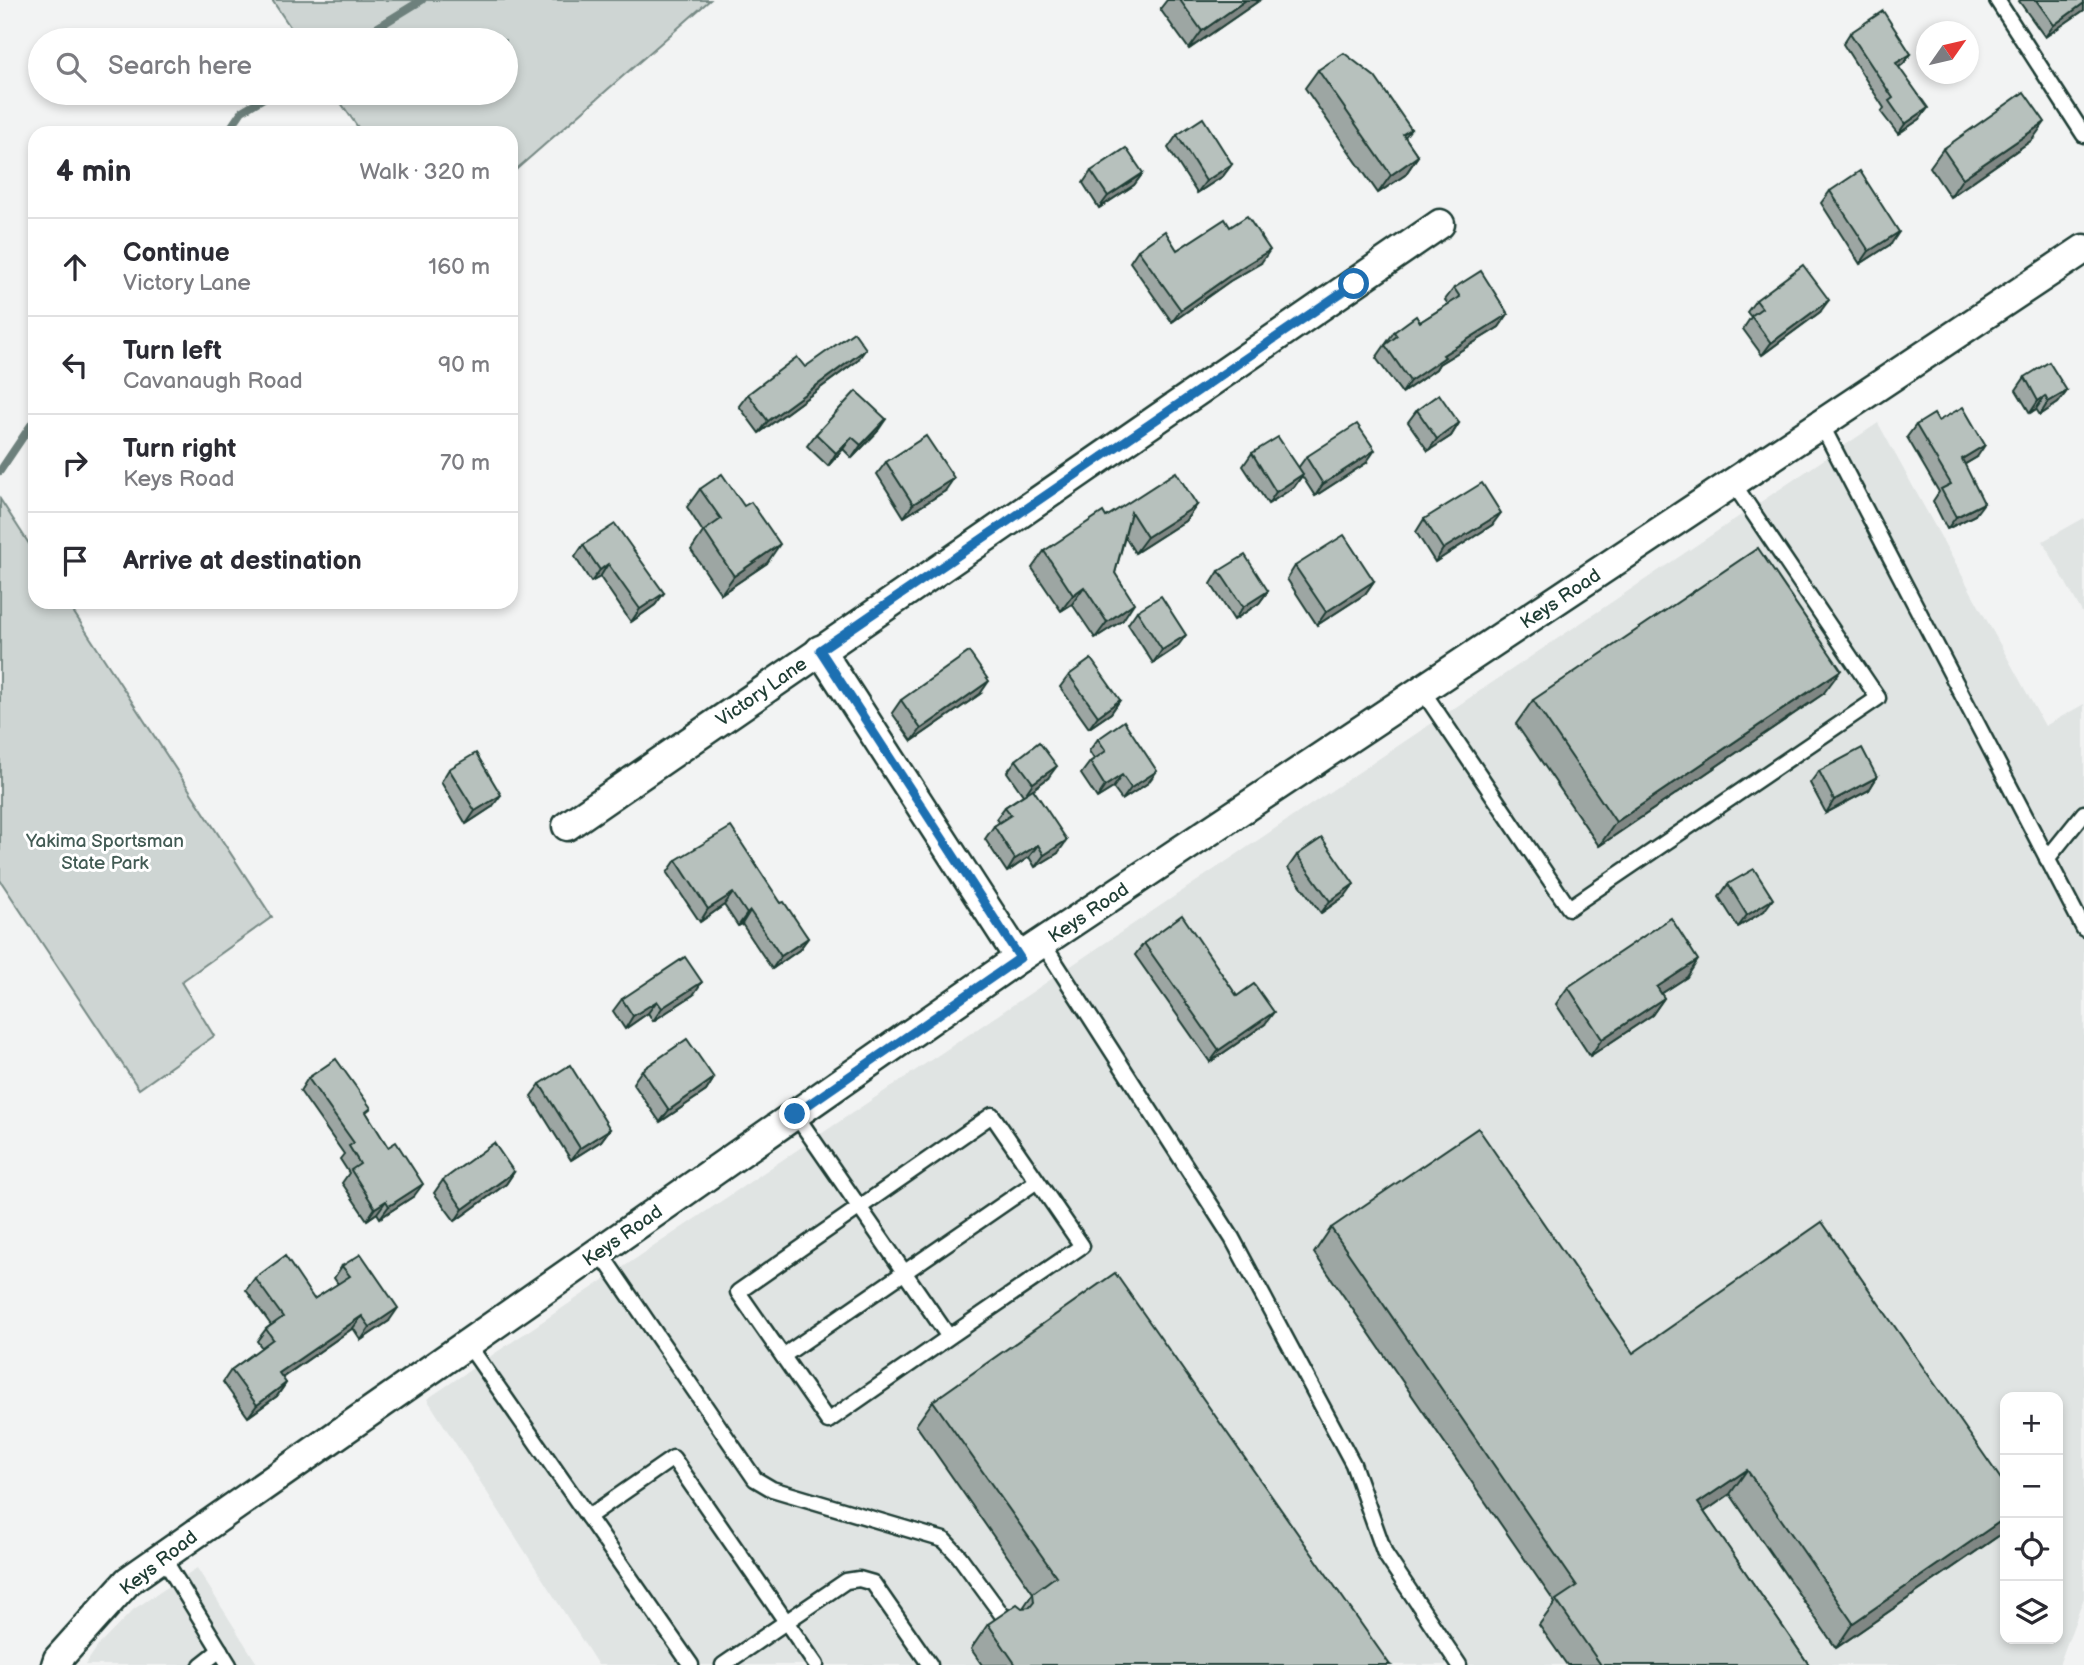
<!DOCTYPE html>
<html lang="en">
<head>
<meta charset="utf-8">
<style>
  :root { --surface:#fff; --page:#f2f2f3; --text:#2b2b33; --muted:#7c7c81; --line:#e1e1e2 }
  body { margin:0; font-family:"Balsamiq Sans",sans-serif; background:var(--page); color:var(--text) }
  .controls { position:absolute; right:21px; bottom:21px; display:grid; overflow:hidden; border-radius:14px; box-shadow:0 4px 10px #0003 }
  .controls button { width:63px; height:63px; display:grid; place-items:center; padding:0; border:0; border-bottom:2px solid var(--line); background:var(--surface); color:var(--text); font:35px sans-serif }
  .compass { position:absolute; left:1916px; top:21px; width:63px; height:63px; border-radius:50%; background:var(--surface); box-shadow:0 4px 10px #0003; rotate:56deg }
  .stop { position:absolute; width:21px; height:21px; margin:-16px; border:5px solid #1f6fb2; border-radius:50%; background:#fff }
  .stop.end { background:#1f6fb2; border-color:#fff; box-shadow:0 2px 7px #0008 }
  .list { margin:0; padding:0; list-style:none }
  h2 { display:flex; justify-content:space-between; align-items:center; height:91px; margin:0; padding:0 28px; font-size:30px }
  h2 small { font-size:23px; font-weight:400; color:var(--muted) }
  .list li { display:grid; grid-template-columns:46px 1fr auto; gap:21px; align-items:center; box-sizing:border-box; height:98px; padding:0 28px; border-top:2px solid var(--line) }
  .list b { display:block; font-size:26px; white-space:nowrap }
  .list p { margin:0; font-size:23px; white-space:nowrap; color:var(--muted) }
  .list em { font-size:23px; font-style:normal; color:var(--muted) }
  .icon { flex:none; width:38px; height:38px; fill:none; stroke:currentColor; stroke-width:2; stroke-linecap:round; stroke-linejoin:round }
  .map { position:relative; flex:none; width:2084px; height:1665px; overflow:hidden }
  .search { position:absolute; background:var(--surface); box-shadow:0 4px 10px #0003; left:28px; top:28px; width:490px; height:77px; display:flex; align-items:center; gap:18px; box-sizing:border-box; padding:0 24px; border-radius:38px; color:var(--muted); font-size:26px }
  .panel { position:absolute; background:var(--surface); box-shadow:0 4px 10px #0003; left:28px; top:126px; width:490px; height:483px; border-radius:21px }
  .map>svg:first-child { display:block }
  .built { fill:#e0e4e3; fill-rule:evenodd }
  .green { fill:#ced5d3; stroke:#768984; stroke-width:2 }
  .lines { fill:none; stroke-linecap:round; stroke-linejoin:round }
  .stream { stroke:#6d807b; stroke-width:8 }
  .lane-casing { stroke:#1f3d34; stroke-width:19 }
  .street-casing { stroke:#1f3d34; stroke-width:33 }
  .lane { stroke:#fff; stroke-width:14 }
  .street { stroke:#fff; stroke-width:28 }
  .wall { fill:#9da6a3; stroke:#1f3d34; stroke-width:2 }
  .shaded-wall { fill:#808784; stroke:#1f3d34; stroke-width:2 }
  .building { fill:#b7c1bd; stroke:#1f3d34; stroke-width:2 }
  .route { stroke:#1f6fb2; stroke-width:9 }
  .labels { text-anchor:middle; stroke-width:6; stroke-linejoin:round; paint-order:stroke }
  .street-label { font-size:19px; fill:#1f3d34; stroke:#fff }
  .park-label { font-size:19px; fill:#425b54; stroke:#fff }
</style>
</head>
<body>
<div class="map">
<svg width="2084" height="1665" viewBox="0 0 2084 1665">
  <rect width="100%" height="100%" fill="#f2f3f3"/>
  <filter id="ink" filterUnits="userSpaceOnUse"><feTurbulence type="fractalNoise" baseFrequency=".0143" numOctaves="2"/><feDisplacementMap in="SourceGraphic" scale="14" xChannelSelector="R" yChannelSelector="G"/><feConvolveMatrix kernelMatrix="1 2 1 2 8 2 1 2 1" color-interpolation-filters="sRGB"/></filter>
  <g filter="url(#ink)">
    <g class="built">
      <path d="M1878 423 2045 726 2084 704V1598L2059 1665H598L427 1399ZM2005 1397H2058V1639H2005Z"/>
      <path d="M2084 518V616L2043 541Z"/>
      <path d="M197 1568 258 1665H85L98 1646 134 1609Z"/>
    </g>
    <g class="green">
      <path d="M272 0H710L511 174V133H362L334 93H506V40H299Z"/>
      <path d="M0 499 35 553V602H67L272 917 181 982 214 1036 139 1089 0 880Z"/>
    </g>
    <g class="lines">
      <g class="stream">
        <path d="M357 40 422 0"/>
        <path d="M227 133 242 111 272 93"/>
        <path d="M0 471 35 419"/>
      </g>
      <defs>
        <g id="lane">
          <path d="M1997 0 2084 135"/>
          <path d="M1821 424 2084 929"/>
          <path d="M1422 690 1569 908 1878 698 1733 483"/>
          <path d="M2047 859 2084 813"/>
          <path d="M1042 942 1232 1238 1353 1464 1385 1554 1459 1665"/>
          <path d="M795 1114 949 1337 1082 1246 992 1115 738 1292 828 1421 949 1337"/>
          <path d="M599 1251 755 1479 772 1489 944 1540 959 1556 1008 1623"/>
          <path d="M467 1343 691 1665"/>
          <path d="M783 1356 1037 1181"/>
          <path d="M588 1517 673 1458 816 1665"/>
          <path d="M162 1556 229 1665"/>
          <path d="M201 1665 220 1650"/>
          <path d="M723 1665 846 1581 859 1579 873 1583 930 1665"/>
        </g>
        <g id="street">
          <path d="M820 650 1019 958"/>
          <path d="M567 826 1440 224"/>
          <path d="M56 1665 58 1659 128 1581 1019 958 2084 249"/>
        </g>
      </defs>
      <use href="#lane" class="lane-casing"/>
      <use href="#street" class="street-casing"/>
      <use href="#lane" class="lane"/>
      <use href="#street" class="street"/>
    </g>
    <g class="wall">
      <path d="M1167 0H1260L1189 49 1160 9Z"/>
      <path d="M2020 0H2084V10L2045 37 2019 1Z"/>
      <path d="M1850 33 1911 54 1903 64 1899 67 1920 119 1898 134 1881 112 1884 108 1843 44Z"/>
      <path d="M1318 70 1411 129 1405 137 1418 156 1405 175 1378 193 1305 88Z"/>
      <path d="M1177 135 1232 164 1223 176 1197 193 1168 148Z"/>
      <path d="M2032 140 1950 197 1930 167 1943 149Z"/>
      <path d="M1091 171 1143 173 1134 185 1099 208 1083 183Z"/>
      <path d="M1830 191 1891 244 1860 264 1821 203Z"/>
      <path d="M1230 227 1261 263 1230 281 1172 322 1130 262 1138 250H1177Z"/>
      <path d="M1454 288 1508 314 1499 327 1439 364 1436 369 1402 393 1376 358 1394 332 1420 322 1448 304 1445 300Z"/>
      <path d="M1756 300 1820 312 1762 355 1743 329 1751 317 1747 312Z"/>
      <path d="M857 361 759 433 739 406 748 394 805 367Z"/>
      <path d="M2025 377 2067 391 2058 403 2040 415 2036 409 2030 413 2016 390Z"/>
      <path d="M1417 410 1459 423 1451 436 1428 451 1408 422Z"/>
      <path d="M1938 421 1977 457 1964 465 1975 515 1947 529 1933 501 1939 492 1907 437 1916 425Z"/>
      <path d="M877 432 852 458 843 449 828 466 807 446 816 434Z"/>
      <path d="M1252 453 1298 468 1306 457 1366 463 1315 496 1302 476 1294 487 1268 504 1243 466Z"/>
      <path d="M886 462 945 491 904 517 877 474Z"/>
      <path d="M700 489 744 506 767 563 721 594 691 550 703 532 687 507Z"/>
      <path d="M1197 505 1185 521 1135 553 1125 537 1115 573 1123 620 1095 638 1072 604 1061 611 1032 568 1044 551 1106 517Z"/>
      <path d="M1424 519 1492 525 1435 562 1416 532Z"/>
      <path d="M583 545 664 593 655 605 631 622 600 577 591 582 575 557Z"/>
      <path d="M1295 566 1374 581 1365 594 1317 625 1287 579Z"/>
      <path d="M1219 571 1268 591 1259 603 1234 620 1211 584Z"/>
      <path d="M1137 611 1177 647 1153 663 1128 624Z"/>
      <path d="M1069 675 1120 700 1111 713 1089 728 1060 687Z"/>
      <path d="M980 694 912 741 892 713 901 700Z"/>
      <path d="M1823 694 1599 846 1516 724 1533 700Z"/>
      <path d="M1098 739 1148 783 1122 800 1113 788 1097 798 1081 774 1090 762 1094 759 1089 751Z"/>
      <path d="M1016 760 1048 778 1033 789 1058 853 1035 867 1029 857 1007 872 985 839 994 826 999 823 996 819 1005 807 1023 795 1007 772Z"/>
      <path d="M449 769 492 807 466 824 441 782Z"/>
      <path d="M1819 771 1877 777 1869 790 1826 813 1810 783Z"/>
      <path d="M1297 855 1345 896 1321 913 1288 868Z"/>
      <path d="M676 860 781 903 808 938 799 950 772 969 742 924 738 926 724 905 700 922 667 873Z"/>
      <path d="M1728 884 1764 911 1738 927 1719 897Z"/>
      <path d="M1144 943 1237 996 1265 1024 1210 1062 1135 955Z"/>
      <path d="M1687 977 1661 994 1664 998 1652 1015 1590 1056 1556 1004 1568 987Z"/>
      <path d="M693 995 653 1021 648 1013 625 1029 613 1011 622 999Z"/>
      <path d="M642 1070 714 1078 706 1091 660 1122 633 1083Z"/>
      <path d="M308 1078 367 1114 414 1196 380 1218 377 1213 367 1220 342 1183 349 1173 340 1159 344 1154 300 1091Z"/>
      <path d="M540 1084 610 1129 601 1141 571 1160 531 1096Z"/>
      <path d="M514 1172 506 1184 455 1221 434 1193 443 1180Z"/>
      <path d="M1331 1228 1633 1353 2005 1485V1529L2004 1532 1836 1648 1730 1494 1704 1512 1809 1665H1567L1539 1625 1555 1603 1314 1253Z"/>
      <path d="M342 1266 389 1321 361 1340 353 1328 282 1378 286 1383 277 1396 248 1417 223 1382 231 1370 262 1348 257 1341 266 1329 271 1325 246 1290 255 1278 314 1299 338 1284 334 1278Z"/>
      <path d="M933 1401 1390 1665H982L971 1649 988 1624 1023 1608 1033 1593 916 1425Z"/>
    </g>
    <g class="shaded-wall">
      <path d="M1246 0H1260L1189 49 1202 31Z"/>
      <path d="M2084 3V10L2045 37 2054 25Z"/>
      <path d="M1911 54 1903 64 1889 74 1896 63Z"/>
      <path d="M1928 108 1920 119 1898 134 1905 124Z"/>
      <path d="M2045 122 2032 140 1950 197 1963 178Z"/>
      <path d="M1418 156 1405 175 1378 193 1391 175Z"/>
      <path d="M1232 164 1223 176 1197 193 1206 181Z"/>
      <path d="M1143 173 1134 185 1099 208 1108 196Z"/>
      <path d="M1899 232 1891 244 1860 264 1869 251Z"/>
      <path d="M1270 250 1261 263 1230 281 1172 322 1181 310 1239 269Z"/>
      <path d="M1829 300 1820 312 1762 355 1771 343Z"/>
      <path d="M1508 314 1499 327 1439 364 1436 369 1402 393 1410 381 1443 355Z"/>
      <path d="M866 349 857 361 759 433 768 421Z"/>
      <path d="M2067 391 2058 403 2040 415 2048 402Z"/>
      <path d="M2045 396 2036 409 2030 413 2038 401Z"/>
      <path d="M886 419 877 432 852 458 861 445Z"/>
      <path d="M1459 423 1451 436 1428 451 1437 439Z"/>
      <path d="M852 437 843 449 828 466 836 453Z"/>
      <path d="M1985 445 1977 457 1953 471 1962 459Z"/>
      <path d="M1375 450 1366 463 1315 496 1323 484Z"/>
      <path d="M1303 474 1294 487 1268 504 1276 492Z"/>
      <path d="M954 478 945 491 904 517 913 504Z"/>
      <path d="M1984 503 1975 515 1947 529 1956 517Z"/>
      <path d="M1197 505 1185 521 1135 553 1147 537Z"/>
      <path d="M1501 513 1492 525 1435 562 1443 549Z"/>
      <path d="M780 544 767 563 721 594 734 576Z"/>
      <path d="M608 564 600 577 591 582 600 570Z"/>
      <path d="M1374 581 1365 594 1317 625 1326 612Z"/>
      <path d="M1084 587 1072 604 1061 611 1073 595Z"/>
      <path d="M1268 591 1259 603 1234 620 1243 607Z"/>
      <path d="M664 593 655 605 631 622 640 609Z"/>
      <path d="M1134 603 1123 620 1095 638 1107 622Z"/>
      <path d="M1186 635 1177 647 1153 663 1162 650Z"/>
      <path d="M1841 670 1823 694 1599 846 1616 822Z"/>
      <path d="M989 681 980 694 912 741 921 729Z"/>
      <path d="M1120 700 1111 713 1089 728 1098 716Z"/>
      <path d="M1057 766 1048 778 1024 796 1033 783Z"/>
      <path d="M1157 771 1148 783 1122 800 1131 788Z"/>
      <path d="M1122 775 1113 788 1097 798 1105 786Z"/>
      <path d="M1877 777 1869 790 1826 813 1834 800Z"/>
      <path d="M501 795 492 807 466 824 475 811Z"/>
      <path d="M1067 840 1058 853 1035 867 1044 855Z"/>
      <path d="M1038 845 1029 857 1007 872 1015 859Z"/>
      <path d="M1354 884 1345 896 1321 913 1330 901Z"/>
      <path d="M733 893 724 905 700 922 708 909Z"/>
      <path d="M1773 899 1764 911 1738 927 1747 915Z"/>
      <path d="M750 911 742 924 738 926 747 914Z"/>
      <path d="M808 938 799 950 772 969 781 956Z"/>
      <path d="M1698 960 1687 977 1645 1004 1657 987Z"/>
      <path d="M702 982 693 995 653 1021 662 1008Z"/>
      <path d="M1664 998 1652 1015 1590 1056 1602 1039Z"/>
      <path d="M657 1001 648 1013 625 1029 633 1016Z"/>
      <path d="M1274 1012 1265 1024 1210 1062 1219 1050Z"/>
      <path d="M714 1078 706 1091 660 1122 669 1110Z"/>
      <path d="M610 1129 601 1141 571 1160 580 1148Z"/>
      <path d="M514 1172 506 1184 455 1221 463 1209Z"/>
      <path d="M423 1184 414 1196 380 1218 389 1206Z"/>
      <path d="M386 1201 377 1213 367 1220 375 1208Z"/>
      <path d="M398 1308 389 1321 361 1340 370 1327Z"/>
      <path d="M362 1316 353 1328 270 1386 279 1373Z"/>
      <path d="M286 1383 277 1396 248 1417 257 1405Z"/>
      <path d="M1747 1470 1730 1494 1681 1528 1698 1503Z"/>
      <path d="M2005 1518V1529L2004 1532 1836 1648 1853 1623Z"/>
    </g>
    <g class="building">
      <path d="M1180 0H1246L1202 31Z"/>
      <path d="M2036 0H2084V3L2054 25Z"/>
      <path d="M1883 11 1911 54 1896 63 1928 108 1905 124 1889 101 1893 98 1850 33Z"/>
      <path d="M1344 53 1375 77 1411 129 1403 134 1418 156 1391 175 1318 70Z"/>
      <path d="M2024 92 2045 122 1963 178 1943 149Z"/>
      <path d="M1203 118 1232 164 1206 181 1177 135Z"/>
      <path d="M1126 148 1143 173 1108 196 1091 171Z"/>
      <path d="M1860 171 1899 232 1869 251 1830 191Z"/>
      <path d="M1247 216 1270 250 1239 269 1181 310 1138 250 1165 231 1177 250 1225 219 1230 227Z"/>
      <path d="M1803 265 1829 300 1771 343 1751 316 1762 308 1756 300Z"/>
      <path d="M1481 271 1508 314 1443 355 1445 357 1410 381 1385 345 1397 336 1394 332 1416 316 1420 322 1460 297 1454 288Z"/>
      <path d="M854 332 866 349 768 421 748 394 797 357 805 367Z"/>
      <path d="M2049 362 2067 391 2048 402 2045 396 2038 401 2025 377Z"/>
      <path d="M856 391 886 419 861 445 852 437 836 453 816 434Z"/>
      <path d="M1439 394 1459 423 1437 439 1417 410Z"/>
      <path d="M1963 407 1985 445 1962 459 1984 503 1956 517 1941 489 1951 484 1916 425 1934 414 1938 421Z"/>
      <path d="M1357 424 1375 450 1323 484 1306 457Z"/>
      <path d="M926 436 954 478 913 504 886 462Z"/>
      <path d="M1278 437 1303 474 1276 492 1252 453Z"/>
      <path d="M1176 472 1197 505 1147 537 1131 512 1115 573 1134 603 1107 622 1084 587 1073 595 1044 551 1103 512 1106 517Z"/>
      <path d="M722 474 744 506 751 502 780 544 734 576 704 531 721 519 700 489Z"/>
      <path d="M1482 483 1501 513 1443 549 1424 519Z"/>
      <path d="M615 524 664 593 640 609 608 564 600 570 583 545Z"/>
      <path d="M1344 535 1374 581 1326 612 1295 566Z"/>
      <path d="M1758 548 1841 670 1616 822 1533 700Z"/>
      <path d="M1245 555 1268 591 1243 607 1219 571Z"/>
      <path d="M1161 596 1186 635 1162 650 1137 611Z"/>
      <path d="M969 652 989 681 921 729 901 700Z"/>
      <path d="M1091 659 1120 700 1098 716 1069 675Z"/>
      <path d="M1124 721 1157 771 1131 788 1122 775 1105 786 1090 762 1106 751 1098 739Z"/>
      <path d="M1039 742 1057 766 1033 783 1016 760Z"/>
      <path d="M1862 748 1877 777 1834 800 1819 771Z"/>
      <path d="M476 753 501 795 475 811 449 769Z"/>
      <path d="M1033 789 1067 840 1044 855 1038 845 1015 859 994 826 1011 815 1005 807Z"/>
      <path d="M731 827 781 903 784 902 808 938 781 956 750 911 747 914 733 893 708 909 676 860Z"/>
      <path d="M1322 838 1354 884 1330 901 1297 855Z"/>
      <path d="M1754 869 1773 899 1747 915 1728 884Z"/>
      <path d="M1182 915 1237 996 1254 984 1274 1012 1219 1050 1144 943Z"/>
      <path d="M1671 918 1698 960 1657 987 1664 998 1602 1039 1568 987Z"/>
      <path d="M685 957 702 982 662 1008 657 1001 633 1016 622 999Z"/>
      <path d="M687 1039 714 1078 669 1110 642 1070Z"/>
      <path d="M336 1059 371 1108 366 1112 388 1147 396 1142 423 1184 389 1206 386 1201 375 1208 351 1170 360 1164 349 1146 354 1143 308 1078Z"/>
      <path d="M570 1065 610 1129 580 1148 540 1084Z"/>
      <path d="M1478 1128 1633 1353 1822 1222 2005 1485V1518L1853 1623 1747 1470 1698 1503 1809 1665H1601L1556 1600 1577 1586 1331 1228Z"/>
      <path d="M494 1143 514 1172 463 1209 443 1180Z"/>
      <path d="M361 1254 398 1308 370 1327 362 1316 279 1373 286 1383 257 1405 231 1370 273 1339 266 1329 283 1317 255 1278 285 1256 314 1299 350 1276 342 1266Z"/>
      <path d="M1115 1273 1390 1665H1016L988 1624 1017 1604 1022 1608 1030 1607 1034 1602 1033 1593 1056 1576 933 1401Z"/>
    </g>
  </g>
  <g class="lines" filter="url(#ink)">
    <path class="route" d="M795 1114 1020 958 820 650 1354 284"/>
  </g>
  <g class="labels">
    <g class="street-label">
      <text transform="translate(1560 598) rotate(-34)" y="7">Keys Road</text>
      <text transform="translate(761 691) rotate(-35)" y="7">Victory Lane</text>
      <text transform="translate(1088 912) rotate(-34)" y="7">Keys Road</text>
      <text transform="translate(622 1235) rotate(-35)" y="7">Keys Road</text>
      <text transform="translate(158 1562) rotate(-38)" y="7">Keys Road</text>
    </g>
    <g class="park-label">
      <text x="105" y="847">Yakima Sportsman<tspan x="105" dy="22">State Park</tspan></text>
    </g>
  </g>
</svg>
<div class="controls">
<button>+</button>
<button>−</button>
<button><svg class="icon" aria-label="locate" viewBox="0 0 24 24"><circle cx="12" cy="12" r="6"/><path d="M12 2v4M12 18v4M2 12h4M18 12h4"/></svg></button>
<button><svg class="icon" aria-label="layers" viewBox="0 0 24 24"><path d="M12 4l9 5-9 5-9-5zM3 14l9 5 9-5"/></svg></button>
</div>
<svg class="compass" viewBox="-18 -18 36 36"><path d="M0-13l5 13h-10z" fill="#e53935"/><path d="M0 13l5-13h-10z" fill="#7c7c81"/></svg>
<div class="stop" style="left:1354px;top:284px"></div>
<div class="stop end" style="left:795px;top:1114px"></div>
<div class="search"><svg class="icon" aria-label="search" viewBox="0 0 24 24"><circle cx="10" cy="10" r="6"/><path d="M15 15l6 6"/></svg>Search here</div>
<section class="panel">
<h2>4 min<small>Walk · 320 m</small></h2>
<ul class="list">
<li><svg class="icon" aria-label="ahead" viewBox="0 0 24 24"><path d="M12 20V5M6 11l6-6 6 6"/></svg><div><b>Continue</b><p>Victory Lane</p></div><em>160 m</em></li>
<li><svg class="icon" aria-label="left" viewBox="0 0 24 24"><path d="M17 20v-9H6M10 6l-5 5 5 5"/></svg><div><b>Turn left</b><p>Cavanaugh Road</p></div><em>90 m</em></li>
<li><svg class="icon" aria-label="right" viewBox="0 0 24 24"><path d="M7 20v-9h11M14 6l5 5-5 5"/></svg><div><b>Turn right</b><p>Keys Road</p></div><em>70 m</em></li>
<li><svg class="icon" aria-label="arrive" viewBox="0 0 24 24"><path d="M6 21V4h12l-3 4 3 4H6"/></svg><div><b>Arrive at destination</b></div></li>
</ul>
</section>
</div>
</body>
</html>
